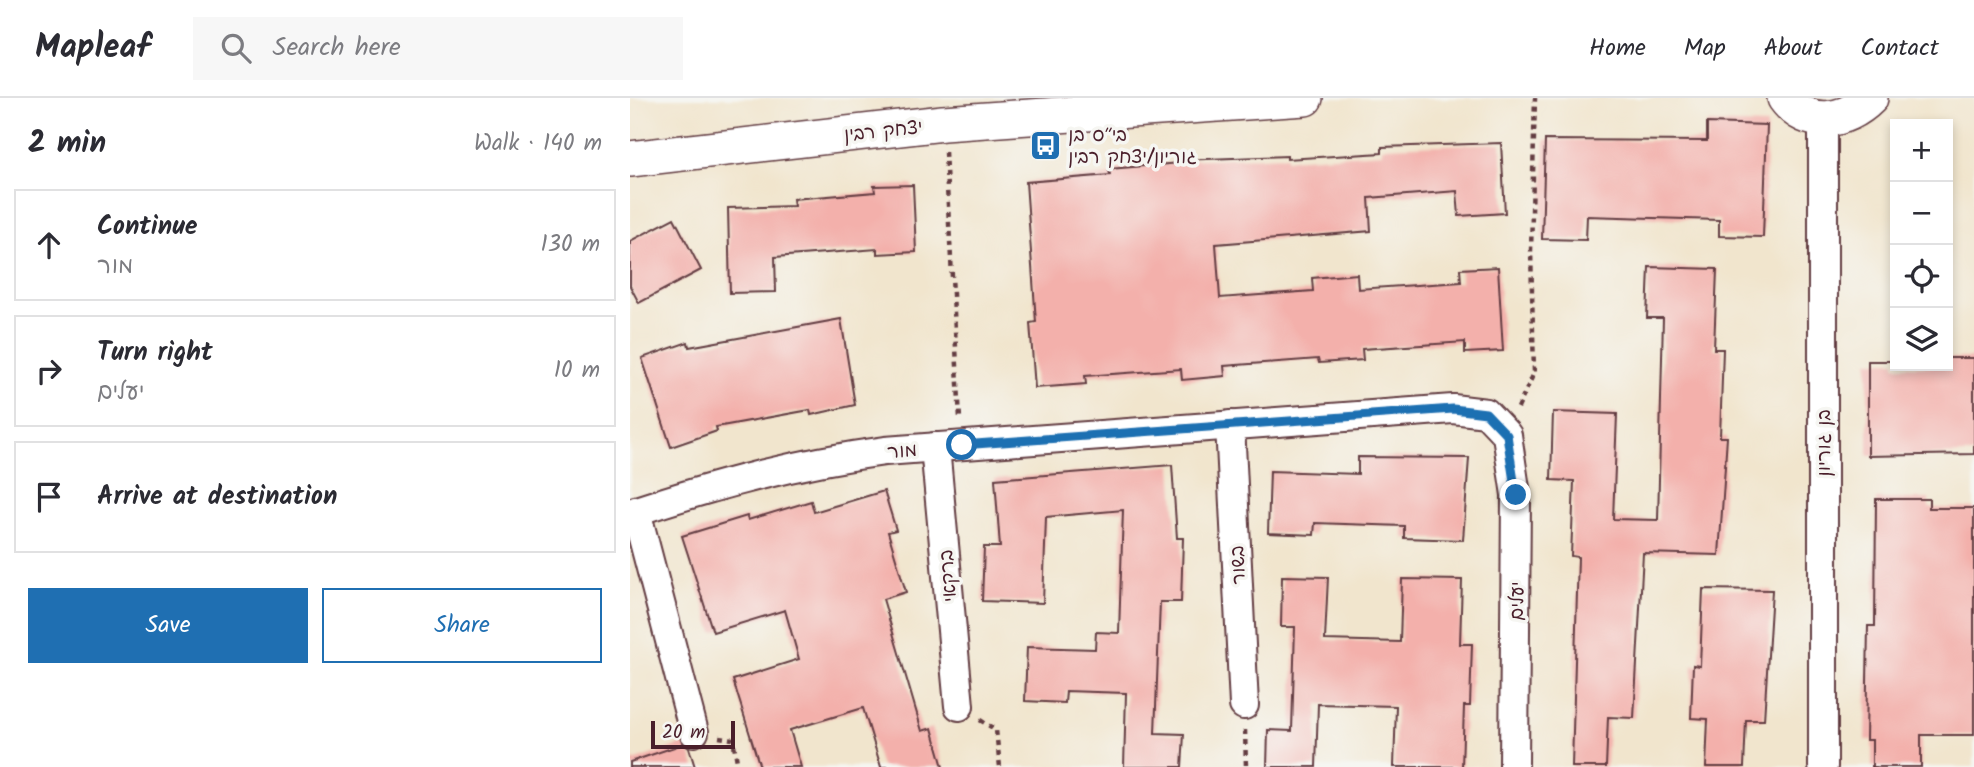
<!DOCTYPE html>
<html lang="en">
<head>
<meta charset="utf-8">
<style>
  :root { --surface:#fff; --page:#f7f7f7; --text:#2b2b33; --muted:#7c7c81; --line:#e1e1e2; --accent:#1f6fb2 }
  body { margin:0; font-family:Kalam,"Playpen Sans Hebrew",sans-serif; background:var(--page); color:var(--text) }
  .controls { position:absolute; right:21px; top:21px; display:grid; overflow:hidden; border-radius:0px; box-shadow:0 4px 10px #0003 }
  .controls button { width:63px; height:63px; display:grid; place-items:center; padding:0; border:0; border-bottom:2px solid var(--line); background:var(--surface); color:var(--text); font:35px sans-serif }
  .scale { position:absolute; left:21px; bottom:18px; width:84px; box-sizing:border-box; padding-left:7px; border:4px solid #4a1f2b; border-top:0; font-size:19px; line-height:24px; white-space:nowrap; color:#4a1f2b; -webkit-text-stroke:5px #f6f6f2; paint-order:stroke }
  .stop { position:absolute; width:21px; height:21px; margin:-16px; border:5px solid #1f6fb2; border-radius:50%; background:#fff }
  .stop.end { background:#1f6fb2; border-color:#fff; box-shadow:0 2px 7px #0008 }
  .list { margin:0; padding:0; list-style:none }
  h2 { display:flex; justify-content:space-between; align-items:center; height:91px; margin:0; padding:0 28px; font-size:30px }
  h2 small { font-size:23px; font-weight:400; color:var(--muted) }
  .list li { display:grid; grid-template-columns:46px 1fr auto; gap:21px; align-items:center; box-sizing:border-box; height:112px; margin:0 14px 14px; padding:0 14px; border:2px solid var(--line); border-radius:0px }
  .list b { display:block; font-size:26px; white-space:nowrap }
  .list p { margin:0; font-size:23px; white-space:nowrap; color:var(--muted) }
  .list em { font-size:23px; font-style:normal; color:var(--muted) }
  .actions { display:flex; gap:14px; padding:21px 28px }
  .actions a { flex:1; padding:16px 0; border:2px solid var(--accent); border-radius:0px; text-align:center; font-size:24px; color:var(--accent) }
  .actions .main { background:var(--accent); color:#fff }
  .icon { flex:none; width:38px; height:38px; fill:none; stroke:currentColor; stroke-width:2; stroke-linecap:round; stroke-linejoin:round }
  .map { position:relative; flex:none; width:1344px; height:669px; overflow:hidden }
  header { display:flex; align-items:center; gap:42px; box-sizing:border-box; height:98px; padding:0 35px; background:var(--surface); border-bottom:2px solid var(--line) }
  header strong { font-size:33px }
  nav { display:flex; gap:38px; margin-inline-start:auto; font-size:24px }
  .search { width:490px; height:63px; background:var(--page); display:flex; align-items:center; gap:18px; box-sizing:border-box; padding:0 24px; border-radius:0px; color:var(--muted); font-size:26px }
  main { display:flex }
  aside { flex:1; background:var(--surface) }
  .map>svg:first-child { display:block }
  .building { fill:#f3b0ab }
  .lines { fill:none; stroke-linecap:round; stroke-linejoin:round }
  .minor-casing { stroke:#633d43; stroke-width:32 }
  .tertiary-casing { stroke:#633d43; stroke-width:38 }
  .path { stroke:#633d43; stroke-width:4.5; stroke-dasharray:5 5; stroke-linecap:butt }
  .minor { stroke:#fff; stroke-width:28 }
  .tertiary { stroke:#fff; stroke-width:35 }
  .route { stroke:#1f6fb2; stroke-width:9 }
  .labels { text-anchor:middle; stroke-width:7; stroke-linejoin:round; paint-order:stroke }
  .street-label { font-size:19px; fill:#4a1f2b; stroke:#f6f6f2 }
  .poi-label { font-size:19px; fill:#4a1f2b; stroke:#f6f6f2; text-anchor:start }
</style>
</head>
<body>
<header>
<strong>Mapleaf</strong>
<div class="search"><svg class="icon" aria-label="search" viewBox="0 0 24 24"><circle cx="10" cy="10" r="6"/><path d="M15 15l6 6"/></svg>Search here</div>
<nav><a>Home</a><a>Map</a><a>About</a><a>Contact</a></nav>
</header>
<main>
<aside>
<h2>2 min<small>Walk · 140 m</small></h2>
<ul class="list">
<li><svg class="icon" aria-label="ahead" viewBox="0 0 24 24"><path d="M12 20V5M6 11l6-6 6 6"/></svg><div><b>Continue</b><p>מור</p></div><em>130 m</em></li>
<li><svg class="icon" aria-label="right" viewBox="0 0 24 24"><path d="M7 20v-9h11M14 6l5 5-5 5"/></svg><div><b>Turn right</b><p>יעלים</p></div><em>10 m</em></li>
<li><svg class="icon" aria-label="arrive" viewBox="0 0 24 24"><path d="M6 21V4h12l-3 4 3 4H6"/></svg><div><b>Arrive at destination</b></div></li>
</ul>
<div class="actions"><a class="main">Save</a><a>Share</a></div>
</aside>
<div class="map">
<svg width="1344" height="669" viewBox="0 0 1344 669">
  <rect width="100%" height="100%" fill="#f6f6f2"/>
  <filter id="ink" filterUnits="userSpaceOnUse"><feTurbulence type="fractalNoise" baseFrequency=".0143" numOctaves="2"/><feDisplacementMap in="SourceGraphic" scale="14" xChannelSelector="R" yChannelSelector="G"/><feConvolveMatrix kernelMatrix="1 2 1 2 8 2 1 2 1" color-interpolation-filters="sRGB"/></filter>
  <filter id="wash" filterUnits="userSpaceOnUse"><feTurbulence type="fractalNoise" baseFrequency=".00686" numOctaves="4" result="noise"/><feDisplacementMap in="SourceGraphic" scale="28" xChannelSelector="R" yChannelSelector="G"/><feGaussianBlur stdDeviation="1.57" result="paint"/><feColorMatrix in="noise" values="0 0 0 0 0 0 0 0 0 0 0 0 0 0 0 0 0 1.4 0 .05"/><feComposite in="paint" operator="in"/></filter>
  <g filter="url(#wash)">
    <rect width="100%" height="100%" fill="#f1e5cd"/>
    <g id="blocks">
      <g class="building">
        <path d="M1077 25 1137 27 1133 139 1089 138V122L957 118 956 142 912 141 915 42 1077 43Z"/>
        <path d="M871 45 875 115 829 118 827 93 739 100 741 133 586 146 590 200 683 193 682 180 727 176 728 191 831 184 830 171 868 169 873 253 835 255V244L732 251 733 262 689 265 688 261 594 268 595 278 552 282 551 271 455 278 456 286 405 290 400 225 406 224 396 84 480 77 479 71 550 65V62L657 58V61L752 55V49Z"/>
        <path d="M283 87 286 154 247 156V151L145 159 146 194 100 195 98 110 164 108 163 101 245 94 244 88Z"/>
        <path d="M44 120 71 172 9 205 0 188V143Z"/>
        <path d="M1019 169 1087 171 1084 251H1093L1090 339H1097L1089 457 1013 455 1004 620 978 619 976 669H942L948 459 941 458 944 383 921 382 923 314 987 316 983 421 1028 422 1033 220H1017Z"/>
        <path d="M211 221 225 307 181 317 180 312 86 329 87 333 41 349 12 260 58 244 59 249Z"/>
        <path d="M1318 260H1344V356L1238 358V263H1265V268H1318Z"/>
        <path d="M728 359 839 360 833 442 774 440V428L685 425 684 437 638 435 640 373 728 376Z"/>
        <path d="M542 367 547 440H553L551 504H530L525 635 554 636 552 669H494L496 595 436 593 435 605 395 603 397 549 465 551 466 534 489 535 493 412 416 419 413 505 352 503 354 449H370L365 381Z"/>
        <path d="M254 393 266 432 258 434 276 494 253 501 292 633 302 630 313 669H251L233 610 160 632 171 669H130L103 582 169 561 155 512 83 534 52 438 117 418 118 422 181 403 184 414Z"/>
        <path d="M1246 401H1299V410H1344V637H1291V669H1242V642H1236L1238 528H1245Z"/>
        <path d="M652 478 698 479 695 542 770 544 772 481 832 482 830 546H842L840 608H834L832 669H764L766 608 688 606 686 669H637L638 632 662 633 665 529H651Z"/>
        <path d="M1073 491 1142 492 1134 622H1116L1114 669H1076L1078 621 1061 620 1063 567 1070 568Z"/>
        <path d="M53 646 59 650 65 669H0V664Z"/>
      </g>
    </g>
  </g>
  <g filter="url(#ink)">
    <use href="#blocks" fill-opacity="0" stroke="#633d43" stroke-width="2"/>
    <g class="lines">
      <defs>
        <g id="minor">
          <path d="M600 327 614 607"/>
          <path d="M305 349 329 608"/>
          <path d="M6 413 64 634"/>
          <path d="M0 415C85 387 166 365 255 353L823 311 856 315 877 337 886 397 884 669"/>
          <path d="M1193 669V22"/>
        </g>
        <g id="tertiary">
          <path d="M1155 0C1177 31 1216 24 1240 0"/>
          <path d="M0 61 313 25 675 0"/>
        </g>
      </defs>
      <use href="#minor" class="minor-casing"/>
      <use href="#tertiary" class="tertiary-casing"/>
      <g class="path">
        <path d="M315 54 330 321"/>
        <path d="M888 310 904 275 901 153 905 0"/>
        <path d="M350 622 366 632 370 669"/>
        <path d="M615 632 616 669"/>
        <path d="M89 639 103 641 108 669"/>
      </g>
      <use href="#minor" class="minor"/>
      <use href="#tertiary" class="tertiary"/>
    </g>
  </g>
  <g class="lines" filter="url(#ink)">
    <path class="route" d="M332 347 823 311 856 315 877 337 886 397"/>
  </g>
  <defs>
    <symbol id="bus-square" viewBox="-11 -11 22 22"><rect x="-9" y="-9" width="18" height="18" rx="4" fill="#1f6fb2" stroke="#f6f6f2"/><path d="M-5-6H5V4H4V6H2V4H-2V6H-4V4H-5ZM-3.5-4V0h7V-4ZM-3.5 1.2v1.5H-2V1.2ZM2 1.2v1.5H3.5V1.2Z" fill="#fff"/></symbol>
  </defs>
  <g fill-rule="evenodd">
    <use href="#bus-square" x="398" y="30" width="35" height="35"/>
  </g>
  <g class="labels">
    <g class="street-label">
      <text transform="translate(253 32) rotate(-6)" y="7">יצחק רבין</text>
      <text transform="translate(1193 345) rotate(-90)" y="7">בן גוריון</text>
      <text transform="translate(272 352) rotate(-5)" y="7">מור</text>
      <text transform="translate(607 467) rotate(-93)" y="7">בשור</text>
      <text transform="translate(317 478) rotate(-95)" y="7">ברקאי</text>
      <text transform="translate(886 503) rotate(-89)" y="7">יעלים</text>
    </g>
    <g class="poi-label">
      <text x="438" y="43">בי״ס בן<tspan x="438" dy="22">גוריון/יצחק רבין</tspan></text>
    </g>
  </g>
</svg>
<div class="controls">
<button>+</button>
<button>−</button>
<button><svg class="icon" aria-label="locate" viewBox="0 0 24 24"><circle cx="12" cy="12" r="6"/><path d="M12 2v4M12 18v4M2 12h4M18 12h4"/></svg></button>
<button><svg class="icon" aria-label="layers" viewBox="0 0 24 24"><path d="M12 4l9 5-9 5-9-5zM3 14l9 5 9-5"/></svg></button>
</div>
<div class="scale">20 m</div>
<div class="stop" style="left:332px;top:347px"></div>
<div class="stop end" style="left:886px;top:397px"></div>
</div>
</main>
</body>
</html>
